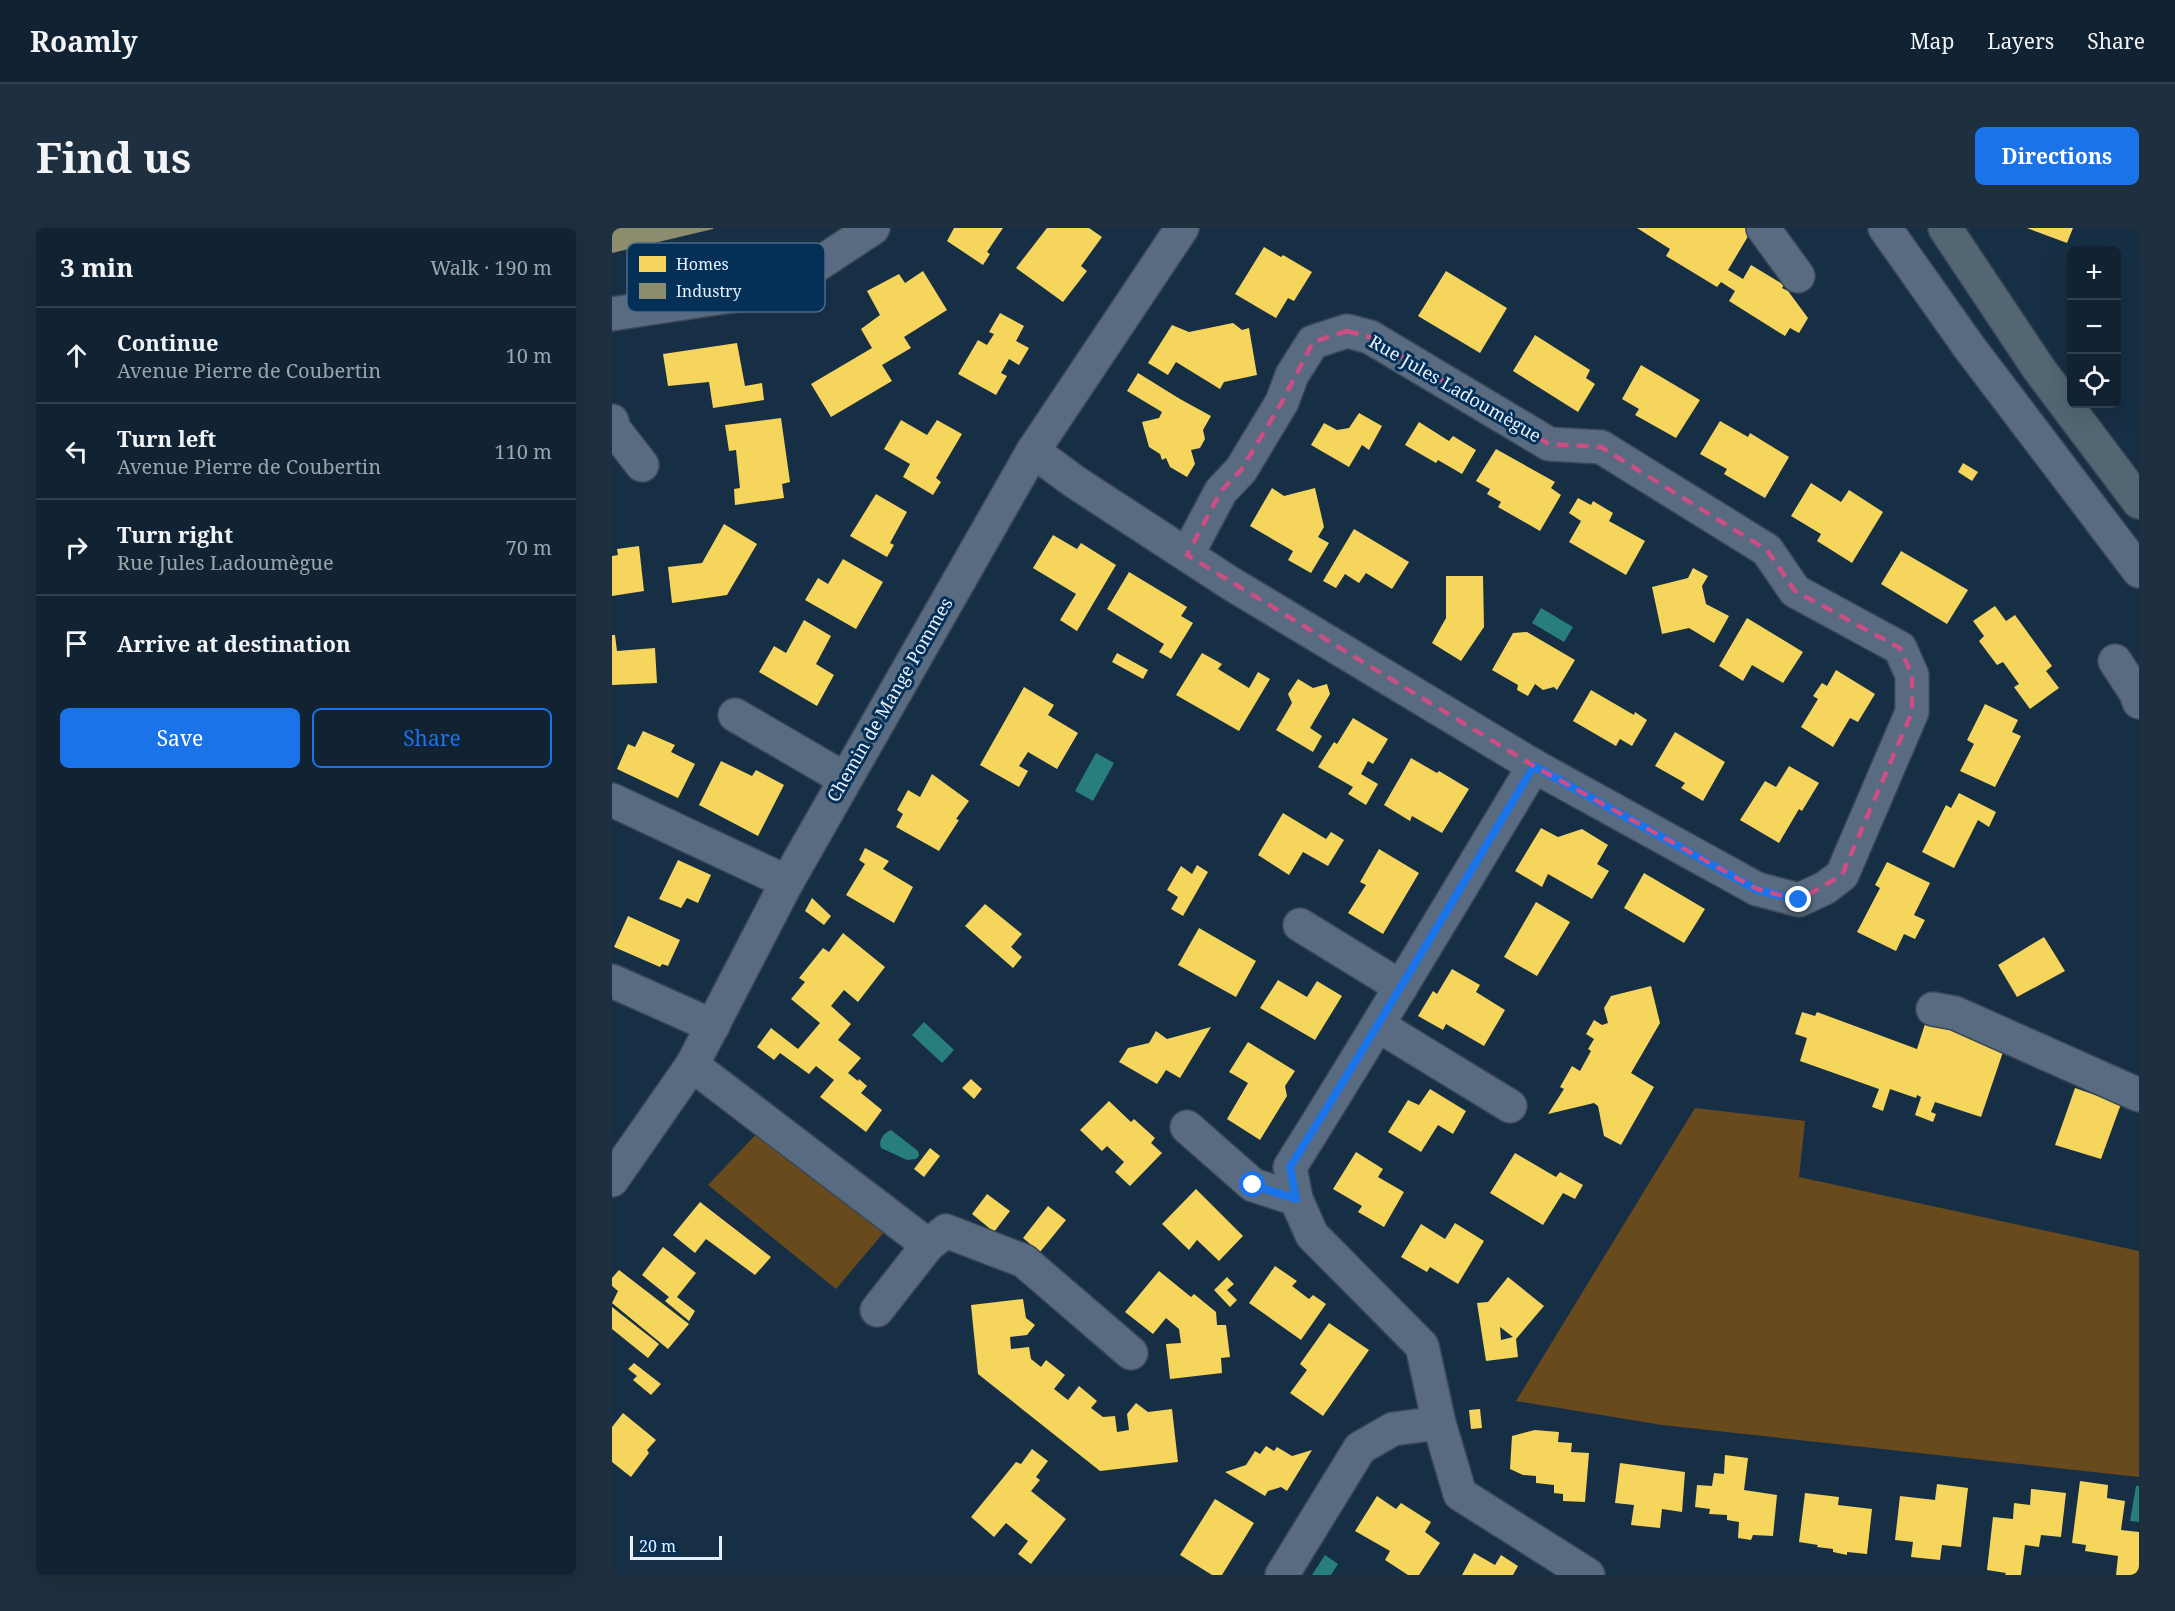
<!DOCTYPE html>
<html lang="en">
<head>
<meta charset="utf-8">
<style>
  :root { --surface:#112333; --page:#1e2f3f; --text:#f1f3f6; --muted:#9ca4ac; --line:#30404e; --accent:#1a73e8 }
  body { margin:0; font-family:"Noto Serif",serif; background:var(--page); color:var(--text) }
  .controls { position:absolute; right:18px; top:18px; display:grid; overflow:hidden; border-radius:9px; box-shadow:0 6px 24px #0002 }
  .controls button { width:54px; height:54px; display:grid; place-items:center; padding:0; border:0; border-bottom:2px solid var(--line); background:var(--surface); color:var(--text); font:30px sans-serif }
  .scale { position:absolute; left:18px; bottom:15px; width:92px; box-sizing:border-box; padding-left:6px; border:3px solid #e5f0fd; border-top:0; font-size:16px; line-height:21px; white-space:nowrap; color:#e5f0fd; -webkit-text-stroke:4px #043057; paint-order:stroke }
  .stop { position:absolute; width:18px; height:18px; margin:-14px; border:4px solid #1a73e8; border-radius:50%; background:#fff }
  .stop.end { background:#1a73e8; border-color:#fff; box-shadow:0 2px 6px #0008 }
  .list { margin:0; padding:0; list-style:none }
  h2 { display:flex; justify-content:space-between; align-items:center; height:78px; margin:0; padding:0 24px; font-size:26px }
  h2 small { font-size:20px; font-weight:400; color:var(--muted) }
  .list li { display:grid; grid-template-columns:39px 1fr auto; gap:18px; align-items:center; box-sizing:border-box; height:96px; padding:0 24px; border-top:2px solid var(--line) }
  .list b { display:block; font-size:22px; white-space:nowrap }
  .list p { margin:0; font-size:20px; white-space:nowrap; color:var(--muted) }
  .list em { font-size:20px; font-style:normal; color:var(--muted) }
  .actions { display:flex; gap:12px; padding:18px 24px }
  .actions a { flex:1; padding:14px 0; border:2px solid var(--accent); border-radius:9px; text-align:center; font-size:21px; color:var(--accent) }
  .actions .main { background:var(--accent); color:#fff }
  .icon { flex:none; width:33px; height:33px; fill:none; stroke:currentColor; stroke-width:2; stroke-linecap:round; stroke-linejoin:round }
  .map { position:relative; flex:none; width:1527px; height:1347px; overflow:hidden; border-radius:9px }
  header { display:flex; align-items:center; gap:36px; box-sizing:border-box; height:84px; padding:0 30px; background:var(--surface); border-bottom:2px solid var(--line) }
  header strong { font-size:28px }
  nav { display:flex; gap:33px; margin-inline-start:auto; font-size:21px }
  .intro { display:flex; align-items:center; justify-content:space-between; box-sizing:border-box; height:144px; padding:0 36px }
  h1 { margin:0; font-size:42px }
  .button { padding:15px 27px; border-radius:9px; background:var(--accent); color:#fff; font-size:21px; font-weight:700 }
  main { display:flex; gap:36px; padding:0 36px }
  aside { flex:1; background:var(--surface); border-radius:9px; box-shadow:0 6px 24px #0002 }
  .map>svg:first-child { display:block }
  .green { fill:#694a1d }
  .water { fill:#277e7c }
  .homes { fill:#f6d55c; fill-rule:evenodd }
  .industry { fill:#8c8c6e }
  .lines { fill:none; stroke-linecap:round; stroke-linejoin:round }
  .minor-casing { stroke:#394756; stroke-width:36 }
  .major-casing { stroke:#394756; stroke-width:36 }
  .minor { stroke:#586b80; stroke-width:33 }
  .major { stroke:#526673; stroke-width:33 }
  .route { stroke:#1a73e8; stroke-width:8 }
  .marked { fill:none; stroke:#cb4e84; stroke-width:4.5; stroke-dasharray:12 8; stroke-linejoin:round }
  .labels { text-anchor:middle; stroke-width:6; stroke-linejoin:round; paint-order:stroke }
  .street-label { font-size:18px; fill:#e5f0fd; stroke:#043057 }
  .key { fill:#043057; stroke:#486a89; stroke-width:1.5 }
  .key-label { font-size:16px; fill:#e5f0fd }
</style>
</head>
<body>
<header>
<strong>Roamly</strong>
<nav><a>Map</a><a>Layers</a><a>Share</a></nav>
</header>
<div class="intro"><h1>Find us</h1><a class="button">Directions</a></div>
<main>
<aside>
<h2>3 min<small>Walk · 190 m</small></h2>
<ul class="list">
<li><svg class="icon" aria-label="ahead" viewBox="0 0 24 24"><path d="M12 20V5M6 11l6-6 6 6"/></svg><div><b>Continue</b><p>Avenue Pierre de Coubertin</p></div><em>10 m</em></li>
<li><svg class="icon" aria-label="left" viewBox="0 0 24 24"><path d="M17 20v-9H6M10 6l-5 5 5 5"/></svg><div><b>Turn left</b><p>Avenue Pierre de Coubertin</p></div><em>110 m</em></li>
<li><svg class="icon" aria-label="right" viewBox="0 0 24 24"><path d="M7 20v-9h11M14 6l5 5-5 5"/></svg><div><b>Turn right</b><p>Rue Jules Ladoumègue</p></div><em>70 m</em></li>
<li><svg class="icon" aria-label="arrive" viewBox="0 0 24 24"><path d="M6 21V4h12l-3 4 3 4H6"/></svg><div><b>Arrive at destination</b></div></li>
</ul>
<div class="actions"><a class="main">Save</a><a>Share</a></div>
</aside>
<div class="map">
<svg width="1527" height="1347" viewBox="0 0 1527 1347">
  <rect width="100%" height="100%" fill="#172f44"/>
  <g class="green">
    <path d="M1083 880 1193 893 1187 949 1527 1023V1249L1050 1197 904 1173Z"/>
    <path d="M150 900 273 1003 224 1061 96 957Z"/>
  </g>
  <g class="water">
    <path d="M929 380 961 399 952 414 920 395Z"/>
    <path d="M484 525 502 535 481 573 463 563Z"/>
    <path d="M312 794 342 822 330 835 300 807Z"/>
    <path d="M279 902 306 923 307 928 304 931 295 932 269 920C266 912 271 906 279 902Z"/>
    <path d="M1524 1258H1527V1294L1518 1293Z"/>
    <path d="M713 1327 726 1336 719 1347H700Z"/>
  </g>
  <g class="homes">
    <path d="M342 0H391L375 24 378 26 371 37 335 13Z"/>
    <path d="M435 0H477L490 9 469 38 475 43 451 74 404 40Z"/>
    <path d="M1025 0H1141L1116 42 1131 51 1139 37 1172 57 1170 60 1176 63 1196 90 1187 105 1178 100 1173 108 1117 73 1123 63 1109 54 1105 59 1054 28 1058 21Z"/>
    <path d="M1415 0H1461L1455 15Z"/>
    <path d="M652 19 669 29 671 27 700 44 682 73 676 70 664 90 623 66Z"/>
    <path d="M311 43 335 82 292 109 299 120 270 137 280 153 219 189 199 156 260 120 249 101 268 87 255 63 287 46 293 55Z"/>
    <path d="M834 43 895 80 868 125 806 88Z"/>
    <path d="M388 85 412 98 404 113 417 120 407 137 397 131 389 145 395 148 384 167 346 146 366 112 375 117 382 106 377 104Z"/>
    <path d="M621 95 630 102 637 100 645 147 612 154 608 161 564 134 556 147 536 135 560 97 577 104Z"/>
    <path d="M923 107 978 142 974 150 983 156 966 184 901 143Z"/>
    <path d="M125 115 133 158 150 155 152 172 101 180 97 154 56 158 51 126Z"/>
    <path d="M1029 137 1088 172 1064 210 1023 187 1027 181 1010 171Z"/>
    <path d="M526 145 568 171 599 188 591 202 593 211 588 220 579 222 583 236 575 249 558 239 554 230 550 232 548 226 537 219 530 194 547 190 550 184 515 163Z"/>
    <path d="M747 185 770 198 757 222 750 217 737 239 699 217 712 195 725 202 737 200Z"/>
    <path d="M169 190 178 254 170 256 172 270 123 277 122 261 128 260 124 222 117 223 113 197Z"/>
    <path d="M289 192 315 207 325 192 350 206 324 250 329 254 321 267 291 249 298 236 272 221Z"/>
    <path d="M1108 193 1136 209 1138 205 1177 229 1153 270 1112 246 1115 241 1088 226Z"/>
    <path d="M807 194 837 213 841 208 864 222 850 246 826 232 824 235 793 217Z"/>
    <path d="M884 221 943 254 939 260 949 267 928 303 886 279 889 274 875 266 878 261 864 253Z"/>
    <path d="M1351 235 1366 244 1360 253 1346 244Z"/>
    <path d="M1199 255 1229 274 1237 262 1271 284 1240 335 1205 313 1209 306 1179 288Z"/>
    <path d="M660 260 672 268 703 260 712 299 706 309 717 315 699 345 676 332 681 323 638 298Z"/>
    <path d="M264 266 295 284 278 315 282 317 275 329 238 308Z"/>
    <path d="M966 270 979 277 981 273 1001 285 997 293 1033 313 1014 347 957 314 969 293 957 285Z"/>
    <path d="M112 296 145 316 115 367 60 375 56 339 90 335Z"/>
    <path d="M742 301 797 334 780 361 754 345 747 355 733 346 724 360 711 353Z"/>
    <path d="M441 307 465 321 469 315 504 337 465 403 448 392 464 366 421 340Z"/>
    <path d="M27 318 32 363 0 368V328L6 327 5 321Z"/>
    <path d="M1289 323 1356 362 1335 396 1269 356Z"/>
    <path d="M231 331 271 354 244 401 193 372 206 350 216 356Z"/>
    <path d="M1081 340 1096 348 1090 358 1094 376 1117 388 1102 415 1077 400 1050 406 1040 359 1076 350Z"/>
    <path d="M517 344 575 379 569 388 581 395 559 431 547 424 552 416 495 381Z"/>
    <path d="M834 348H871L872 399 849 433 820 415 834 390Z"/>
    <path d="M1383 378 1394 393 1403 387 1440 438 1434 443 1447 460 1418 481 1402 459 1407 456 1391 434 1385 437 1367 413 1372 408 1361 393Z"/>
    <path d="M1135 390 1191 424 1171 455 1140 437 1131 453 1107 438Z"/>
    <path d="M192 392 219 408 204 436 222 447 205 478 147 444 162 418 174 425Z"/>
    <path d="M915 404 963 432 945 462 942 459 931 462 923 456 916 468 905 462 906 457 880 442 901 405Z"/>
    <path d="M0 407H3L5 423 43 420 45 455 0 457Z"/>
    <path d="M505 425 536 442 531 451 500 434Z"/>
    <path d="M590 425 610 436 606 441 637 460 646 444 658 451 627 503 564 467Z"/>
    <path d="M1224 442 1263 466 1246 494 1238 490 1221 519 1189 499 1206 471 1201 468 1210 455 1215 458Z"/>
    <path d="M686 451 701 460 715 456 718 466 698 500 710 508 701 524 664 502 680 475 676 466Z"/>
    <path d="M412 459 442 477 436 487 466 505 445 541 416 524 407 538 416 543 407 559 368 537Z"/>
    <path d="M979 462 1022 487 1023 484 1035 492 1020 518 1008 511 1004 518 961 493Z"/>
    <path d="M1373 476 1406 492 1400 504 1409 508 1383 559 1348 543 1362 516 1355 512Z"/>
    <path d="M741 490 776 511 761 536 756 533 749 546 766 556 754 577 736 566 741 559 706 539 722 514 725 516Z"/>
    <path d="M31 503 63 517 59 524 83 536 66 570 5 541 16 516 23 519Z"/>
    <path d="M1063 504 1113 534 1091 573 1069 560 1073 555 1043 538Z"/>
    <path d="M799 530 825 545 827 543 857 561 830 605 800 588 798 593 772 577Z"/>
    <path d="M109 533 140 548 144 542 172 557 146 608 87 577Z"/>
    <path d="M1177 538 1207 555 1190 583 1187 581 1167 615 1128 592 1153 553 1164 559Z"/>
    <path d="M320 546 357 573 344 591 347 592 327 623 284 599 291 586 285 582 296 562 308 569Z"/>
    <path d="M1347 565 1384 584 1377 599 1366 592 1342 640 1310 624 1334 577 1339 580Z"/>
    <path d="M671 585 714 611 719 604 732 612 716 638 691 624 677 647 646 627Z"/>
    <path d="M929 600 946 609 970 601 996 617 985 636 997 643 980 671 936 646 930 659 903 643Z"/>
    <path d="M253 620 277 633 271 641 301 659 282 695 234 667 253 636 247 632Z"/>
    <path d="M767 621 807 645 771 706 736 685 754 657 748 654Z"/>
    <path d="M66 632 99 647 86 675 75 670 69 680 47 671Z"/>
    <path d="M1275 634 1318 655 1302 687 1313 692 1303 711 1292 706 1284 723 1245 704 1268 660 1263 657Z"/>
    <path d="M585 637 596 644 571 688 559 681 566 669 555 662 569 638 580 646Z"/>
    <path d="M1032 645 1093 681 1072 715 1012 680Z"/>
    <path d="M200 670 219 688 212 697 193 683Z"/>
    <path d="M924 674 958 694 925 748 892 729Z"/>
    <path d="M373 676 410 706 399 719 410 729 401 740 353 698Z"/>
    <path d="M16 688 68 712 56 738 50 736 48 739 2 719Z"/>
    <path d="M587 700 644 733 624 769 566 737Z"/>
    <path d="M231 705 273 739 246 774 232 762 219 778 239 796 226 812 249 830 236 845 246 853 247 851 255 858 249 865 270 882 254 904 208 869 222 852 204 838 197 846 168 825 162 832 145 819 159 800 186 821 208 795 179 771 193 754 187 750 211 720 217 724Z"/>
    <path d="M1432 709 1453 743 1405 769 1386 737Z"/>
    <path d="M840 741 868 757 864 764 893 782 872 818 834 796 831 802 806 788 821 763 825 766Z"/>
    <path d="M666 752 695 769 705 753 730 768 703 812 648 780Z"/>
    <path d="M1039 758 1048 795 1019 845 1042 859 1009 917 992 908 986 878 982 875 936 886 952 861 948 859 960 838 968 843 979 823 976 821 982 811 974 806 982 792 990 797 996 795 992 780 999 768Z"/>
    <path d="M1190 784 1203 788 1205 784 1305 821 1314 793 1392 821 1369 889 1323 874 1319 884 1324 886 1321 894 1303 887 1309 869 1305 867 1304 870 1278 861 1271 883 1260 879 1267 861 1188 833 1195 810 1183 806Z"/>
    <path d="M599 799 568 850 554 842 545 856 507 834 516 820 537 815 544 803 555 811Z"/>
    <path d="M636 814 683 843 673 858 675 868 648 912 615 891 636 855 617 844Z"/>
    <path d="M359 851 370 861 362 871 350 860Z"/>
    <path d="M1463 860 1509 876 1489 931 1443 917Z"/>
    <path d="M818 861 854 883 841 906 826 897 809 924 776 904 796 872 807 877Z"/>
    <path d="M497 873 519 894 522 891 543 910 539 915 550 925 518 958 503 944 512 934 495 918 490 923 468 902Z"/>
    <path d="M318 920 328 928 312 949 302 941Z"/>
    <path d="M744 924 771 941 766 949 792 964 772 999 746 984 750 978 721 961Z"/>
    <path d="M903 925 944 949 948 944 971 957 963 971 951 965 931 997 878 965Z"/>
    <path d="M584 961 631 1008 607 1033 585 1012 577 1022 550 996Z"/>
    <path d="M375 966 398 983 382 1004 360 986Z"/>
    <path d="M88 974 159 1029 143 1047 94 1011 83 1025 61 1007Z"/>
    <path d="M436 978 454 992 428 1024 411 1010Z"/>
    <path d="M843 995 872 1013 846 1056 818 1039 815 1044 789 1029 809 996 833 1011Z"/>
    <path d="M51 1019 84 1045 65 1069 83 1083 77 1093 53 1073 57 1069 30 1047Z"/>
    <path d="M663 1038 685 1053 680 1058 697 1071 701 1067 714 1076 689 1112 637 1075Z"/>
    <path d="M7 1042 77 1096 56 1121 0 1075 6 1063 0 1058V1050Z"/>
    <path d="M547 1043 579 1069 582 1066 604 1084 605 1097H614L618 1129 609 1130 610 1145 558 1151 554 1116 569 1115 567 1101 554 1090 541 1106 513 1084Z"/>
    <path d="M615 1049 622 1056 615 1062 625 1072 618 1079 602 1062Z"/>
    <path d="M896 1049 932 1078 904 1111 906 1129 874 1133 865 1075 876 1074ZM888 1099 901 1109 889 1112Z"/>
    <path d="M411 1071 414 1090 423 1097 415 1107 398 1109 399 1121 417 1119 419 1131 429 1139 434 1132 453 1147 442 1161 456 1172 467 1158 485 1173 479 1180 491 1189 503 1188 505 1204 517 1202 515 1186 524 1175 536 1184 560 1181 566 1234 488 1243 366 1146 359 1077Z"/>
    <path d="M0 1079 47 1116 36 1130 0 1101Z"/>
    <path d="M717 1095 757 1122 711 1188 678 1165 695 1142 688 1136Z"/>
    <path d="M22 1135 49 1156 39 1167 21 1152 25 1148 16 1141Z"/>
    <path d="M868 1181 870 1200 859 1201 857 1182Z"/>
    <path d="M11 1185 44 1212 35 1222 37 1225 19 1249 0 1234V1199Z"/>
    <path d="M923 1202 947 1204 946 1214 960 1215 959 1224 977 1225 973 1274 951 1273V1266L942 1265V1257L924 1255V1248L911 1247 898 1241 900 1208Z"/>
    <path d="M654 1218 662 1223 665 1219 680 1228 700 1222 675 1263 669 1259 656 1263 653 1268 613 1244 634 1237 643 1223 648 1226Z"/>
    <path d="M420 1221 436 1233 424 1249 428 1252 419 1263 454 1291 419 1336 406 1326 416 1313 394 1295 382 1309 359 1289 404 1234 409 1236Z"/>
    <path d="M1113 1227 1136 1230 1132 1262 1165 1267 1161 1308 1141 1307 1139 1312 1126 1310 1127 1294 1115 1292V1287L1097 1286 1098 1281 1083 1279 1085 1257 1100 1258 1102 1245 1112 1246Z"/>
    <path d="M1008 1235 1073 1244 1070 1284 1050 1281 1048 1300 1019 1297 1022 1277 1003 1275Z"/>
    <path d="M1468 1253 1496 1257 1495 1270 1513 1273 1509 1302 1527 1304V1347H1504L1506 1328 1473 1323 1474 1317 1460 1315Z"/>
    <path d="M1325 1256 1356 1260 1349 1319 1330 1317 1328 1332 1299 1329 1301 1314 1283 1312 1288 1268 1323 1272Z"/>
    <path d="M1419 1261 1454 1265 1449 1309 1429 1307 1427 1319 1413 1317 1409 1347H1393L1394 1345 1375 1342 1381 1289 1401 1291 1402 1275 1418 1277Z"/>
    <path d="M1193 1265 1227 1269 1226 1277 1260 1281 1255 1326 1235 1324V1327L1221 1324V1321L1205 1319 1206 1317 1187 1314Z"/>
    <path d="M765 1268 784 1281 789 1275 819 1294 813 1304 828 1315 807 1347H796L773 1332 778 1323 743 1303Z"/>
    <path d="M603 1271 642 1295 610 1347H600L568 1327Z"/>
    <path d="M862 1325 883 1337 889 1327 906 1338 901 1347H850Z"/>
  </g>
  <path class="industry" d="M0 0H101V1L0 25Z"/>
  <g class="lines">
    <defs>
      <g id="minor">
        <path d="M1151 0 1186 48"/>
        <path d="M1273 0 1357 119 1527 343"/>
        <path d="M0 86 132 66 196 43 261 0"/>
        <path d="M0 193 2 201 30 237"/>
        <path d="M421 223 463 254 618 355 922 538 1145 661 1187 672 1213 660 1230 647 1300 484V447L1288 420 1183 363 1155 322 989 219 937 216 758 109 735 103 701 114 680 147 670 174 629 242 609 263 575 327"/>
        <path d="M1503 433 1524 465 1527 474"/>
        <path d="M123 487 233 551"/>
        <path d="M922 538C841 672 761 807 678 939L684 971 700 1007 810 1118 827 1195 848 1266 976 1347"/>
        <path d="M0 572 175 654"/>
        <path d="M688 697 789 759"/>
        <path d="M0 753 101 798"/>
        <path d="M1321 781 1343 785 1527 867"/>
        <path d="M767 798 898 878"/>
        <path d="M80 837 316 1017 265 1082"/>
        <path d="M575 899 641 957 684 971"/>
        <path d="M0 952 80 837 175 654 421 223 570 0"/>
        <path d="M316 1017 334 1003 412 1033 519 1125"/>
        <path d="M670 1347 748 1220 781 1201 827 1195"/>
      </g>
      <path id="major" d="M1333 0 1427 141 1527 274"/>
    </defs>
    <use href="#minor" class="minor-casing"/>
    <use href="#major" class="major-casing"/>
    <use href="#minor" class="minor"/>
    <use href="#major" class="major"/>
  </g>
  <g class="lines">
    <path class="route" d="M641 957 684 971 678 939C761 807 841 672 922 538L1145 662 1187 672"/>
  </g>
  <path class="marked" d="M735 103 758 109 937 216 989 219 1155 322 1183 363 1288 420 1300 447V484L1230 647 1187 672 1145 661 922 538 575 327 609 263 629 242 670 174 701 114Z"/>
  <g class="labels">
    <g class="street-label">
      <text transform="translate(843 161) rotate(30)" y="6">Rue Jules Ladoumègue</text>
      <text transform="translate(278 472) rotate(-60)" y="6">Chemin de Mange Pommes</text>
    </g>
  </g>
  <rect x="15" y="15" width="198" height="69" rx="9" class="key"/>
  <rect x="27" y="28" width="27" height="16" fill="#f6d55c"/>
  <rect x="27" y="55" width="27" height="16" fill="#8c8c6e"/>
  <g class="key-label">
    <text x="64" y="42">Homes</text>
    <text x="64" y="69">Industry</text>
  </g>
</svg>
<div class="controls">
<button>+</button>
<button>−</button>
<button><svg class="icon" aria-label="locate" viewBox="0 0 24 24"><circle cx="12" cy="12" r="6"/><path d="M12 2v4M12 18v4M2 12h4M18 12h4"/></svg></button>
</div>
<div class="scale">20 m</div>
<div class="stop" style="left:641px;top:957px"></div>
<div class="stop end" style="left:1187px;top:672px"></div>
</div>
</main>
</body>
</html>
